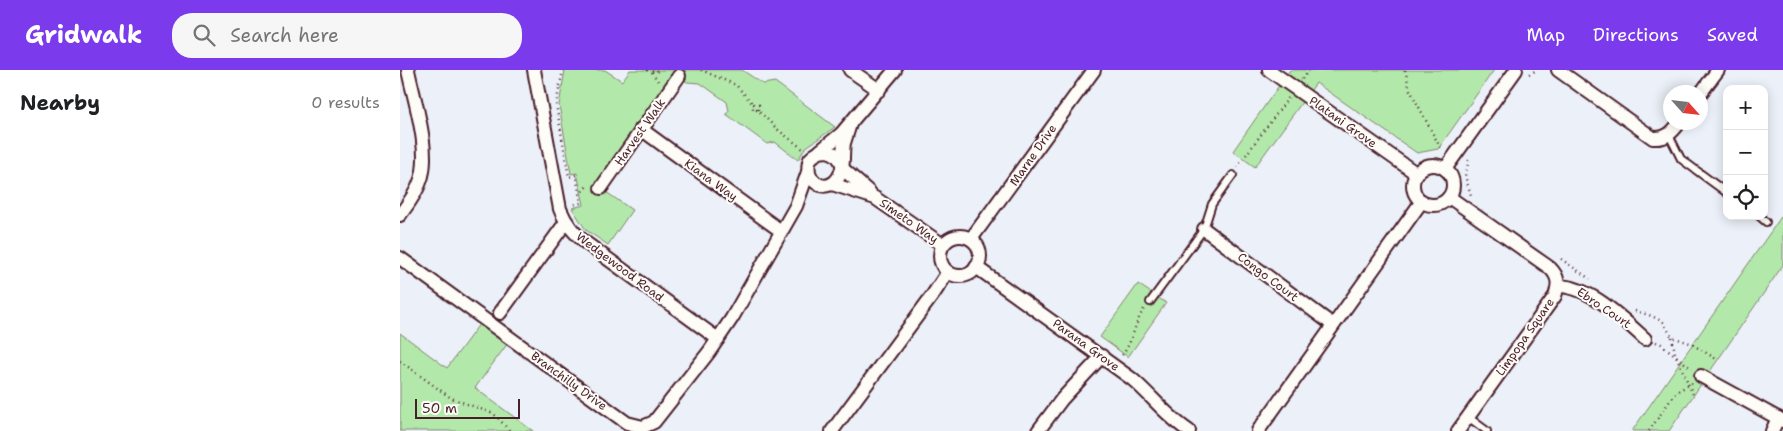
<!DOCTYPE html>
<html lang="en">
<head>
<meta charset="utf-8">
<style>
  :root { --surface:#fff; --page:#f6f6f6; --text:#202124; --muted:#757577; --line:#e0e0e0; --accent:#7c3aed }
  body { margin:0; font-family:"Shantell Sans",sans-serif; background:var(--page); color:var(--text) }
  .controls { position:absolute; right:15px; top:15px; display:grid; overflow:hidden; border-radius:10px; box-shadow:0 2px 12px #0003 }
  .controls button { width:45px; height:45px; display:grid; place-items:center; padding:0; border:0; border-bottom:1px solid var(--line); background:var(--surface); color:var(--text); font:25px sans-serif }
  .compass { position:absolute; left:1263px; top:15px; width:45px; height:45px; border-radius:50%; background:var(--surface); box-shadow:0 2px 12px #0003; rotate:117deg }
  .scale { position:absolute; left:15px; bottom:12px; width:105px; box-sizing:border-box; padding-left:5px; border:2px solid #4a1f2b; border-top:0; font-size:14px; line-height:18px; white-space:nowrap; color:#4a1f2b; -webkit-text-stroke:4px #fdfcf7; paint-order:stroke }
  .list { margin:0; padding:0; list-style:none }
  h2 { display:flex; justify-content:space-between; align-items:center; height:65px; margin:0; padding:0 20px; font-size:21px }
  h2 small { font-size:16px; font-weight:400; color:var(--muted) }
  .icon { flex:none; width:28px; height:28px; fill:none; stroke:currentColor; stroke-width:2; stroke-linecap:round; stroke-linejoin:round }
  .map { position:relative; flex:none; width:1383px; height:361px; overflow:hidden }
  header { display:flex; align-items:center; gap:30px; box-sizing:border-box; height:70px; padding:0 25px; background:var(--accent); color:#fff }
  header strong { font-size:24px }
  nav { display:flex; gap:28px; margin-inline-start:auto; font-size:18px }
  .search { width:350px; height:45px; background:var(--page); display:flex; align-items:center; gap:12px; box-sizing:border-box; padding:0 18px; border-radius:20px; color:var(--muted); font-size:19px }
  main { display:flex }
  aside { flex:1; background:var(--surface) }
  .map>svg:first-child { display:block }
  .green { fill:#b3e8ab; stroke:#7e846b }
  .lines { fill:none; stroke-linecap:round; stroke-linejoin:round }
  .service-casing { stroke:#4a1f2b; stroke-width:10 }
  .minor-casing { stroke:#4a1f2b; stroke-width:16 }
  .path { stroke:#4a1f2b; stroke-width:2.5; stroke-dasharray:1 4; stroke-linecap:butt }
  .service { stroke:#fdfcf7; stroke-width:6 }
  .minor { stroke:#fdfcf7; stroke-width:12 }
  .labels { text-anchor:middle; stroke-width:4; stroke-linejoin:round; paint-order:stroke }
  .street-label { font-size:12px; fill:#4a1f2b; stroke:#fdfcf7 }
</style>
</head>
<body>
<header>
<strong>Gridwalk</strong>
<div class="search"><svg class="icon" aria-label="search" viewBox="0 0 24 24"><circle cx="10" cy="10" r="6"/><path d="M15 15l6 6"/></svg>Search here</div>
<nav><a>Map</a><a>Directions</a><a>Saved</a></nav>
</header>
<main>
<aside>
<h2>Nearby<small>0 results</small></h2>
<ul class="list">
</ul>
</aside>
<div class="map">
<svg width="1383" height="361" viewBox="0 0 1383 361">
  <rect width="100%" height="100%" fill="#ecf1f9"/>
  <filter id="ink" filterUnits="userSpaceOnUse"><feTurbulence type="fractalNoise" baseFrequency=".02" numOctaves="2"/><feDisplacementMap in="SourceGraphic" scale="10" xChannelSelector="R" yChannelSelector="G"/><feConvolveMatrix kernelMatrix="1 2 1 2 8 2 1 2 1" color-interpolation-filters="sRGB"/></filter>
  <g filter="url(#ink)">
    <g class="green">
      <path d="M165 0H205L222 11 230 0H342L363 14 375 12 435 57 405 78 398 90 375 72 367 74 326 44 329 41 327 32 300 13 287 12 273 2 196 115 232 140 208 175 186 160 172 138 184 135 177 103 171 104 159 35Z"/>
      <path d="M890 0H1094L1038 79 1017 83 916 13 855 97 833 81Z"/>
      <path d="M1383 144V195L1269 361H1232Z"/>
      <path d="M738 214 766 233 728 287 700 267Z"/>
      <path d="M80 253 108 273 75 318 133 361H0V263L47 298Z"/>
    </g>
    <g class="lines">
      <defs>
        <g id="service">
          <path d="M1269 65 1281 89 1327 123"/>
          <path d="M1359 146 1366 152"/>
          <path d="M750 232 804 159 812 134 833 105"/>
          <path d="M1068 347 1087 361"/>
        </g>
        <g id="minor">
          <path d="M134 0 160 139C166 154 174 163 186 173L318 269"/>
          <path d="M450 0 479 20"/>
          <path d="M869 0 1017 104"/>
          <path d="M1158 0 1253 68C1266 69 1272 63 1280 52"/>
          <path d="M1300 24 1318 0"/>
          <path d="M241 59 381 161"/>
          <path d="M420 81 441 64 495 0"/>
          <path d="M442 94C436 79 421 77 410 89 402 109 425 126 438 108 445 99 442 84 444 73 446 67 448 60 450 54"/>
          <circle cx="1033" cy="115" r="20"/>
          <path d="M442 98 470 123"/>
          <path d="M1045 99 1116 0"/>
          <path d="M432 114 475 128 543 175"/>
          <path d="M201 118 279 6"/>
          <path d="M1049 127 1150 198C1159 207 1159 214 1155 226L1058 361"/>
          <path d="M0 145C8 134 16 124 20 112 32 83 14 30 8 0"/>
          <path d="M804 159 933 255"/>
          <circle cx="560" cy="186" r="20"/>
          <path d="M571 169 694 0"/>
          <path d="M0 188 227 353 243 357 254 352 309 282 332 248 396 136 408 102"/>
          <path d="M576 197 732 309C752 326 767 347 789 361"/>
          <path d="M1159 216C1191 217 1222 248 1245 269"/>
          <path d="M100 243 166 152"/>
          <path d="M1301 306 1383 351"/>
          <path d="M432 361 532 226 548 202"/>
          <path d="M638 361 662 329 702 286"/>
          <path d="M858 361 1022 131"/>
          <path d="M1372 361 1378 348"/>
        </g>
      </defs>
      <use href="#service" class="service-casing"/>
      <use href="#minor" class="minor-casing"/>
      <g class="path">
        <path d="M163 0 156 34 169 107 176 105 181 133 172 135"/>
        <path d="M247 0 255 2 261 0"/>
        <path d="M301 0 336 15 353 34"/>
        <path d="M1005 0 1010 20 1042 81"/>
        <path d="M252 2 259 13"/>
        <path d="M1129 4 1137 0"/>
        <path d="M902 9 909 0"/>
        <path d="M358 40 359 35 353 34V40H358L377 59 403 79"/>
        <path d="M1069 90 1065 106 1071 125"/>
        <path d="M837 97 889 27"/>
        <path d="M179 125 188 115"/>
        <path d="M1161 189 1190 209"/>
        <path d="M1235 241 1252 246 1263 252 1272 267 1290 273 1318 290"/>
        <path d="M1272 267 1275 283 1294 327"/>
        <path d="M1256 272 1261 274 1292 299"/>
        <path d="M722 285C733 272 734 254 744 239"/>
        <path d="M0 291 51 328 94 344 110 361"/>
        <path d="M1249 361 1276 322 1292 313"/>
      </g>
      <use href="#service" class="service"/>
      <use href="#minor" class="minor"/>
    </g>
  </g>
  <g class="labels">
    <g class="street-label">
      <text transform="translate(943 52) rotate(35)" y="4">Platani Grove</text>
      <text transform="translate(240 62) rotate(-55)" y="4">Harvest Walk</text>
      <text transform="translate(633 85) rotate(-55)" y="4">Marne Drive</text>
      <text transform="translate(311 110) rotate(36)" y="4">Kiana Way</text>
      <text transform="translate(509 151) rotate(35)" y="4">Simeto Way</text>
      <text transform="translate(220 197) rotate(37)" y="4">Wedgewood Road</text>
      <text transform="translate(868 207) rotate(37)" y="4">Congo Court</text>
      <text transform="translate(1204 238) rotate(34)" y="4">Ebro Court</text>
      <text transform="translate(1125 267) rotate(-55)" y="4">Limpopa Square</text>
      <text transform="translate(686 275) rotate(36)" y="4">Parana Grove</text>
      <text transform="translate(169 311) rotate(36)" y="4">Branchilly Drive</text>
    </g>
  </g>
</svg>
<div class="controls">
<button>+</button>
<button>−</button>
<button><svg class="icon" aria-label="locate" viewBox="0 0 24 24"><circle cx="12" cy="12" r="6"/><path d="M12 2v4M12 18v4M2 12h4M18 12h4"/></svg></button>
</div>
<svg class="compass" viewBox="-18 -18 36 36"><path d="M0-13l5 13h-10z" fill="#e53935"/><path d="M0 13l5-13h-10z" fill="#757577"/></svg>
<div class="scale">50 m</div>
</div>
</main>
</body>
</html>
